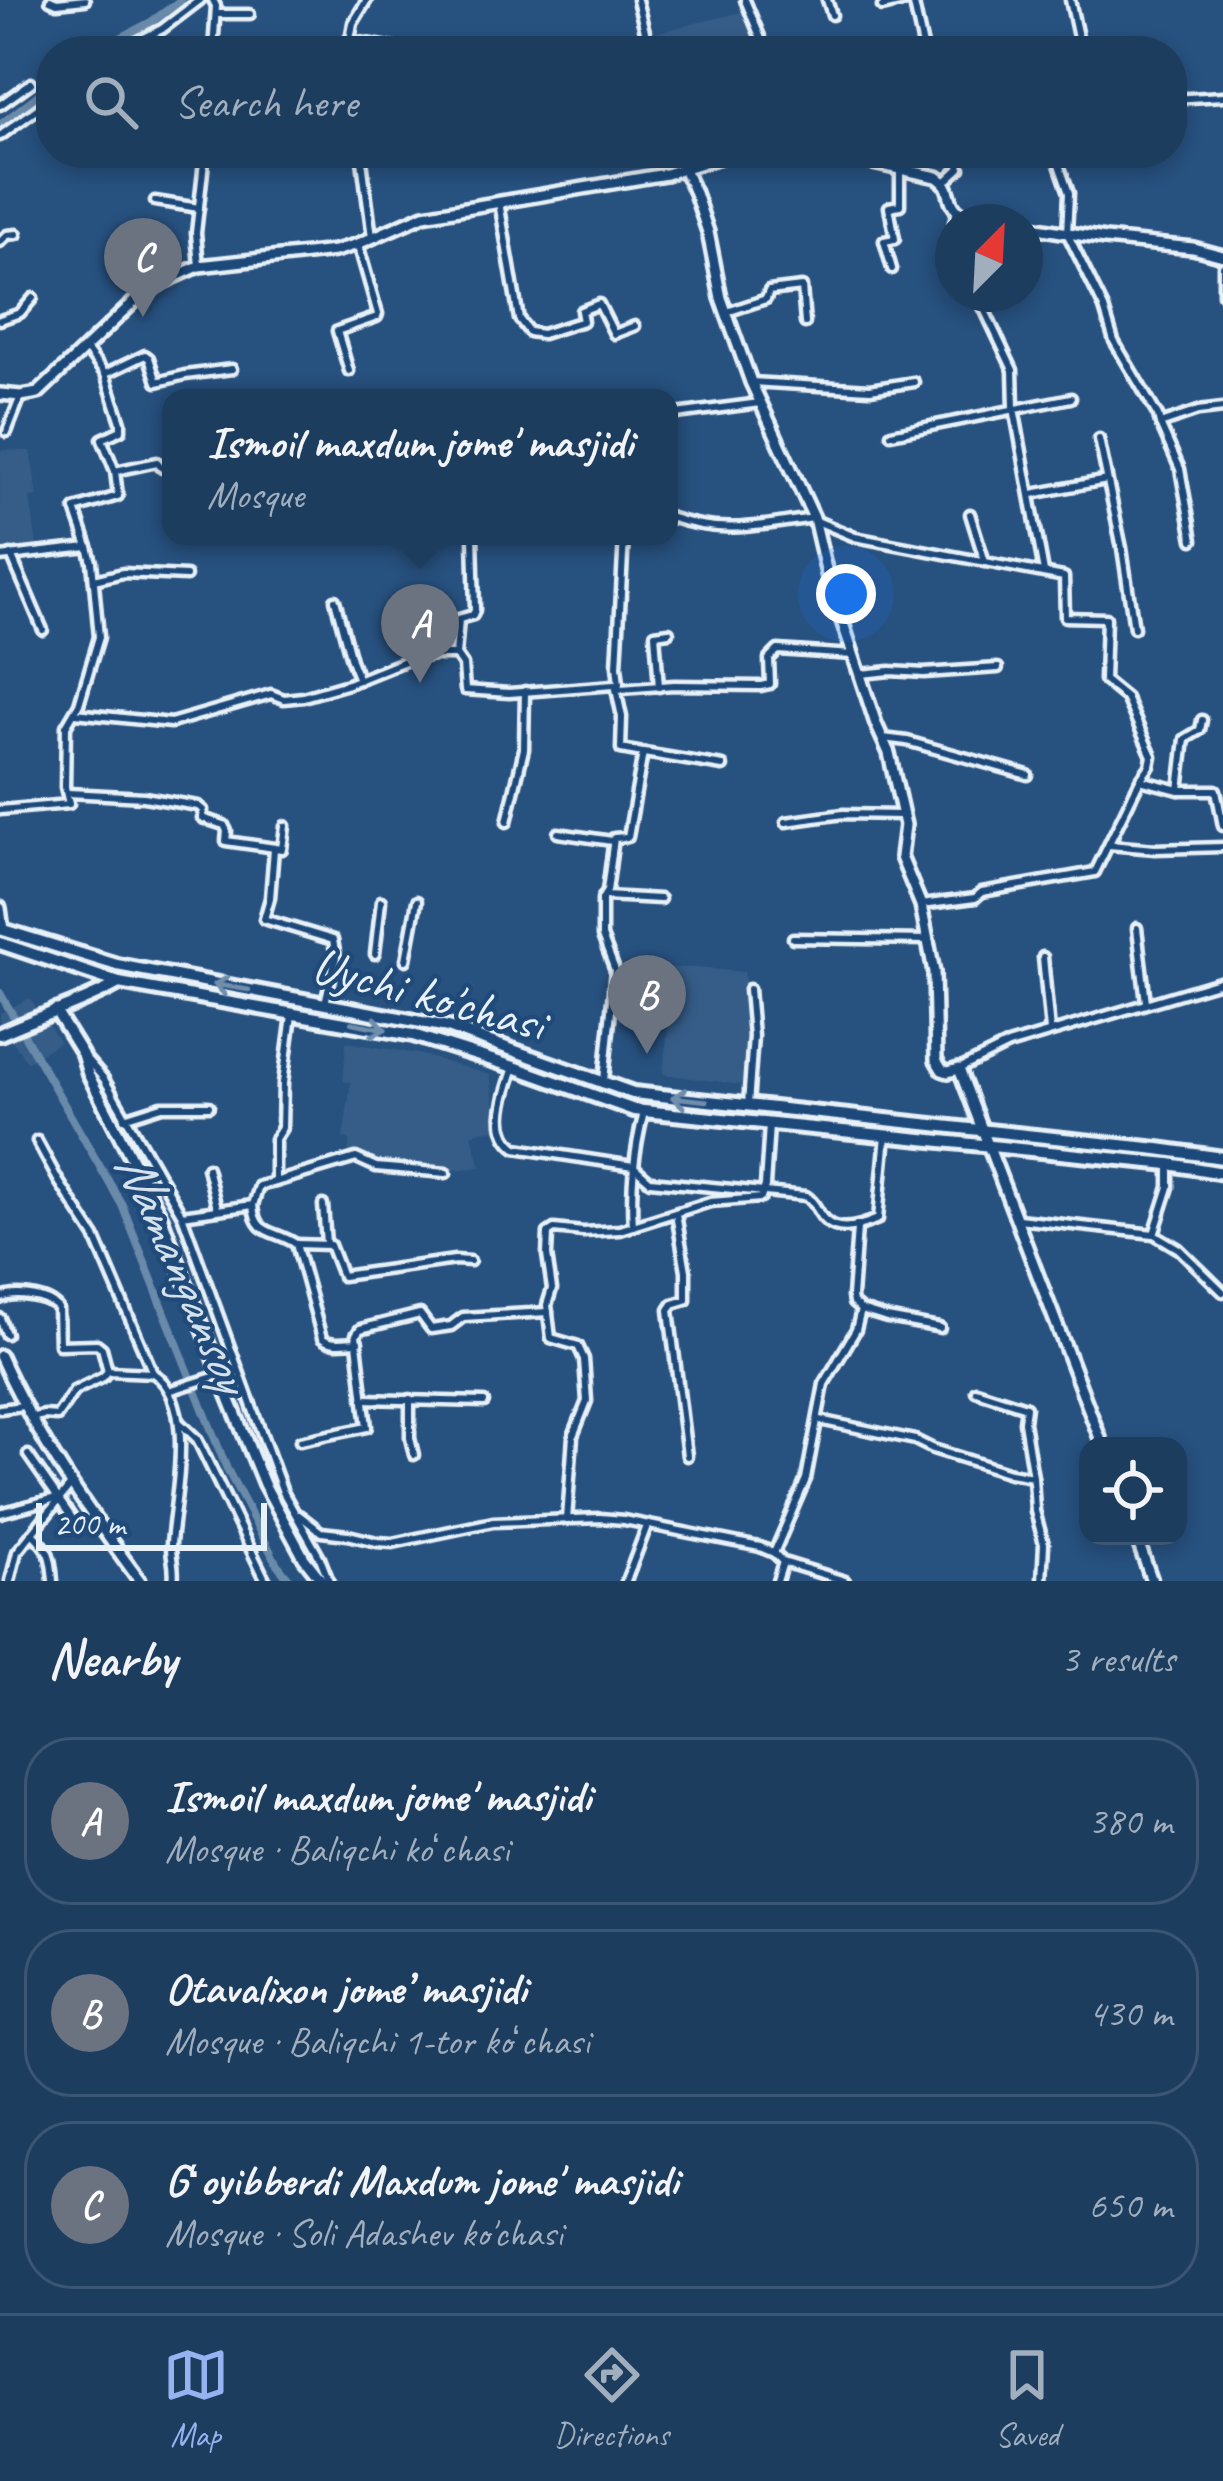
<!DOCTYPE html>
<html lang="en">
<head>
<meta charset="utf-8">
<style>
  :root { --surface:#1d3d5f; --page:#254465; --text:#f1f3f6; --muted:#a0aebd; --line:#3b5674; --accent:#95b2f1 }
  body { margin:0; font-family:Caveat,sans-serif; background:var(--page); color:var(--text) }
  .controls { position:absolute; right:36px; bottom:36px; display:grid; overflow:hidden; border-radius:24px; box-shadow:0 6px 18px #0003 }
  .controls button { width:108px; height:108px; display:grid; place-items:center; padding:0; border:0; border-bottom:3px solid var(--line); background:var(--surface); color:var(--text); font:60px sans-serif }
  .compass { position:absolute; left:935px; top:204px; width:108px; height:108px; border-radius:50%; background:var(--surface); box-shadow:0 6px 18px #0003; rotate:24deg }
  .scale { position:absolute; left:36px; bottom:30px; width:231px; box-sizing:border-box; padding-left:12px; border:6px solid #e8f1f8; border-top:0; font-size:33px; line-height:42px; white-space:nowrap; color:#e8f1f8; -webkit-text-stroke:9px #1f4a7a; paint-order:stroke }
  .you { position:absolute; left:846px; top:594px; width:42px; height:42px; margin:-30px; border:9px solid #fff; border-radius:50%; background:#1a73e8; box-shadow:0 0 0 18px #1a73e833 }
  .badge { display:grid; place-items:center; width:78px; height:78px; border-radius:50%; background:var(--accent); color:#fff; font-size:39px; font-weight:700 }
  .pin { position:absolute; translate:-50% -99px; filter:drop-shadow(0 3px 6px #0008) }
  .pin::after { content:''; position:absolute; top:63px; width:42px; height:36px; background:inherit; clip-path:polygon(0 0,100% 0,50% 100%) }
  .popup { position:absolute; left:162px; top:389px; width:516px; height:156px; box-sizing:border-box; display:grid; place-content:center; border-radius:24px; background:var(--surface); filter:drop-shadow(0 3px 9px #0005); font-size:39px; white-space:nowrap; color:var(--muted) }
  .popup b { font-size:45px; color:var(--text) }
  .popup::after { content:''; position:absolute; left:50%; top:100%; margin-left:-24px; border:24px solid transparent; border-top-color:var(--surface) }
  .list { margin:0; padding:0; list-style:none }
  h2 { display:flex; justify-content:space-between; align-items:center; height:156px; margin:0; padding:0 48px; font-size:51px }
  h2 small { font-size:39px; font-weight:400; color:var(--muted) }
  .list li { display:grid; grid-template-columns:78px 1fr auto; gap:36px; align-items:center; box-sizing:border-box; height:168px; margin:0 24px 24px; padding:0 24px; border:3px solid var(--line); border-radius:48px }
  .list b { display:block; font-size:45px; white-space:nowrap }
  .list p { margin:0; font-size:39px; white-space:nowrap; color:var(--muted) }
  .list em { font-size:39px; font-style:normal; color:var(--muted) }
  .icon { flex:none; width:66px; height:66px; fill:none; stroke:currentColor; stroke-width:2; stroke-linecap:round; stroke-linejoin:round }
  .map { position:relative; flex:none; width:1223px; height:1581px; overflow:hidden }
  .search { position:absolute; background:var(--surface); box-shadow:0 6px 18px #0003; left:36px; right:36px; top:36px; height:132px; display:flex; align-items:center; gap:30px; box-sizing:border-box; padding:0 42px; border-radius:48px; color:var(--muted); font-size:45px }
  .sheet { height:732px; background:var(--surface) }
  nav { display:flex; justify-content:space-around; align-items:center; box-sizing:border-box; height:168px; border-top:3px solid var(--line); background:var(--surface); font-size:33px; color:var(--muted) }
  nav a { display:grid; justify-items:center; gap:6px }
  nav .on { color:var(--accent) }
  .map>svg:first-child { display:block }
  .built { fill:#355d88 }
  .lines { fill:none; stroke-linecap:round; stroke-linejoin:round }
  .canal { stroke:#6b8aaa; stroke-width:8 }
  .street-casing { stroke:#e8f1f8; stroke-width:15 }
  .secondary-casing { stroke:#e8f1f8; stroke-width:18 }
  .primary-casing { stroke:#e8f1f8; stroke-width:20 }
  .street { stroke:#1f4a7a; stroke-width:6 }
  .secondary { stroke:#1f4a7a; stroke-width:9 }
  .primary { stroke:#1f4a7a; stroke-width:10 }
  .street-bridge-casing { stroke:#e8f1f8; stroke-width:15; stroke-linecap:butt }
  .street-bridge { stroke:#1f4a7a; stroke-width:6 }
  .oneway { stroke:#6f8dac }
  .labels { text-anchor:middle; stroke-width:9; stroke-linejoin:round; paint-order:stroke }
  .street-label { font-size:51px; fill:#e8f1f8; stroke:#1f4a7a }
  .water-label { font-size:54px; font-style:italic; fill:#d5e2ec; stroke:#1f4a7a }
</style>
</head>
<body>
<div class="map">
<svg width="1223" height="1581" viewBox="0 0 1223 1581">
  <rect width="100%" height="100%" fill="#27517f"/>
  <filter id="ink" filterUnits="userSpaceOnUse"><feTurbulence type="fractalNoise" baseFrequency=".00833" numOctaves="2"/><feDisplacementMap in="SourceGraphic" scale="24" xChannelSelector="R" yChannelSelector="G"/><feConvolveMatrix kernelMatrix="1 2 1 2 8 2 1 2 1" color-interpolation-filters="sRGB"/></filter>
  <g filter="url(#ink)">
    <g class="built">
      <path d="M742 12 760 51H659L654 33Z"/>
      <path d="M0 450 30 451 38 496 30 497 37 545 0 551Z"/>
      <path d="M621 967 696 968 744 972 749 1023 748 1067H743L742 1085 663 1074 668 1027 618 1021Z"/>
      <path d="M30 998 60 1042 27 1062 0 1023V1013Z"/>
      <path d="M346 1042 419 1054 490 1075 498 1129 481 1131 472 1135 481 1167 453 1170 379 1165 364 1158 349 1156V1139L343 1138 351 1082 343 1081Z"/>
    </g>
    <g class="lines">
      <g class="canal">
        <path d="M95 51 151 22 181 0"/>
        <path d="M0 125 51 85"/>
        <path d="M0 993 122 1205 227 1469 277 1564 291 1581"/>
      </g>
      <defs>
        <g id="street">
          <path d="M50 0 57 3 85 0"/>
          <path d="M637 0 650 51"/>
          <path d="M745 0 766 51"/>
          <path d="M827 0 832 15"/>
          <path d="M913 0 924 51"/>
          <path d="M1070 0 1081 51"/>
          <path d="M882 7 911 0"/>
          <path d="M216 14H250"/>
          <path d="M348 40 395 48"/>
          <path d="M119 51 162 29 200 0"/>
          <path d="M213 51 216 6 213 0"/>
          <path d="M348 51 353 23 367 0"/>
          <path d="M1172 99 1223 96"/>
          <path d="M0 105 31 83"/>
          <path d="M0 136 51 99"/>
          <path d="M361 153 372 237"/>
          <path d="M1055 153 1069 193 1067 233 1104 308 1114 341 1158 416 1160 424 1198 411 1223 408"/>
          <path d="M945 182 960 168 955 153"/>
          <path d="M155 201 199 208"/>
          <path d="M499 202 519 319 529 332 542 334 583 321 581 311 599 304 614 334 635 326"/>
          <path d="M954 222 957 210"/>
          <path d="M0 242 7 235 17 234"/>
          <path d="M199 266 196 233 205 153"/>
          <path d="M1223 266V294"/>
          <path d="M892 269 884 241 895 239 889 207 900 205V169"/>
          <path d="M977 294 1013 370 1014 408 1044 572"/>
          <path d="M727 312 766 299 769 291 802 287 805 323"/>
          <path d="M0 320 20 313 33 298"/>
          <path d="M349 371 337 331 377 317 378 314 358 244"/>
          <path d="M105 374 145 355 149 358 157 382 185 375 232 369"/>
          <path d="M751 382 870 389 914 382"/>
          <path d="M676 414 760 403"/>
          <path d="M1160 424 1180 469 1193 540"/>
          <path d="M7 432 21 396"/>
          <path d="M891 434 1071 398"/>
          <path d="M1099 439 1122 548 1134 628"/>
          <path d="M115 471 157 462 162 468 171 467"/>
          <path d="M1032 494 1107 480"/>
          <path d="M970 514 985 562"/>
          <path d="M669 517C726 536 758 525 814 518L819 522 855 537 1064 577 1065 617 1106 618 1104 680 1126 698 1152 756 1150 766 1140 780 1095 872 982 892 975 898 921 905"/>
          <path d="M11 555 43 630"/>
          <path d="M0 557 88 547 75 509 118 496 115 471 102 439 121 430V422L105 374 85 348"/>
          <path d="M94 580 123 573 186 576"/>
          <path d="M335 600 351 660 359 680"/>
          <path d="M456 655 459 619 473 615 475 610 473 536"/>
          <path d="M861 674 890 671 924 673 998 668"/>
          <path d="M659 687 655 634 669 632"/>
          <path d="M75 713 171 723 271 694 284 699 303 697 348 684 405 661 435 655H456L463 665 465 690 509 693 614 685 621 689 674 685 761 686 770 684 769 659 778 650 853 655"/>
          <path d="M883 738 907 741 1028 775"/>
          <path d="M644 753 723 766"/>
          <path d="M1140 780 1179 790H1216L1223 826"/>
          <path d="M1179 790 1185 739 1200 730 1202 720"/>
          <path d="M68 793 144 797 198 806 203 810 202 818 224 825 227 831 226 841 282 849 285 826"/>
          <path d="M0 810 69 804 65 787 66 726 79 704 99 637 92 562 88 547"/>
          <path d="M507 822 524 749 525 691"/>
          <path d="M786 822 843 814 901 815"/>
          <path d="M558 833 612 841"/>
          <path d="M1109 845 1155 849 1223 847"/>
          <path d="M274 849 270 898 264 919 333 940 336 957 325 1003"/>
          <path d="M605 896 660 899"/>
          <path d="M1137 928 1146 1002"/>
          <path d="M793 938 928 940"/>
          <path d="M375 954 381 901"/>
          <path d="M1043 957 1050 1031"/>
          <path d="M406 960 417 901"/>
          <path d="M83 1055 104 1079 182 1215 283 1492 320 1558 329 1581"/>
          <path d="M514 1067C506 1093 490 1129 516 1148L633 1166 650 1181 806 1196C818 1204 817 1214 826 1221 840 1234 864 1225 878 1219L886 1135"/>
          <path d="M959 1069 1008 1045 1223 981"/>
          <path d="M604 1081 615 970 602 936V899L607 891 614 838 628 837 643 753 621 749 622 717 616 689 619 684 617 666 624 536"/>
          <path d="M748 1105 753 1036 749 989"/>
          <path d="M124 1118 162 1106H209"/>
          <path d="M37 1141 58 1180 95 1237 153 1373"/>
          <path d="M207 1168 217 1208"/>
          <path d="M275 1182 356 1158 376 1167 446 1173"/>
          <path d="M253 1205 259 1186 275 1182V1139L282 1128 283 1083 292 1015"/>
          <path d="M323 1205 326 1243"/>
          <path d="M676 1214 686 1271V1300L673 1304 669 1310 687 1456"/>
          <path d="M182 1215 253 1205C255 1236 273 1229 296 1244L322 1338C331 1346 346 1342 358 1342"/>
          <path d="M1018 1219 1154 1234 1179 1249 1223 1292"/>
          <path d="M633 1226C630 1186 634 1151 644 1112"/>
          <path d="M857 1228 852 1297 853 1303 861 1310"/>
          <path d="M1154 1234 1169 1187V1164"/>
          <path d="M296 1244 330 1245 342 1276 455 1260 470 1261"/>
          <path d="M0 1299C14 1291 47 1296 58 1308L59 1345 97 1344 102 1348 108 1371 153 1373C198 1402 174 1499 171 1544 170 1557 176 1567 173 1581"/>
          <path d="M861 1310 887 1318 940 1328"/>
          <path d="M0 1318 6 1334"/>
          <path d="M976 1391 1026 1407 1024 1422 1033 1477"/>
          <path d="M363 1399 484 1402"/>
          <path d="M410 1399V1438L414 1455"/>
          <path d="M0 1409 23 1406"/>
          <path d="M30 1418 44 1415 57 1416 74 1391 103 1377 108 1371"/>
          <path d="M819 1420 915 1440 933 1449 1010 1473 1033 1477 1035 1511 1044 1544 1042 1581"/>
          <path d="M180 1423 197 1439 266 1581"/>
          <path d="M300 1441 367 1427 356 1335 360 1329 420 1314 431 1329 451 1326 463 1317 548 1312"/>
          <path d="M28 1455 74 1521"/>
          <path d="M0 1513 60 1497"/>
          <path d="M299 1515 321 1532 348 1535 377 1542 393 1543 493 1522 600 1518 624 1520 760 1547 774 1553 783 1562 845 1581"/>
          <path d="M567 1520 573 1436 587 1401 584 1359 578 1346 551 1338 547 1305 552 1289 547 1255 548 1233 554 1229 583 1232 620 1230 710 1202 761 1198 765 1186 769 1125"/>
          <path d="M32 1533C50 1551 51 1555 53 1581"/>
          <path d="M774 1553 806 1479 824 1384 856 1330 861 1310"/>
          <path d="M10 1581 17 1552 70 1486"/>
          <path d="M626 1581 647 1526"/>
          <path d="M777 1581 783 1562"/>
        </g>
        <g id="secondary">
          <path d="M827 153 937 177C950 186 947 190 952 203 959 219 982 219 998 222"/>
          <path d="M685 171 695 193 708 232 721 298 751 382 814 518 828 578 876 724 889 753 905 825 901 857 921 905 934 972 936 1060 942 1070 948 1072 959 1069 1103 1446"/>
          <path d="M1025 226 1105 239 1193 248 1223 256"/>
          <path d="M0 394 21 396 38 393 136 300 163 282 199 266 335 251 358 244 424 215 666 174 733 153"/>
          <path d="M0 908 3 930"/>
          <path d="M55 1010 82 1054 88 1074 162 1218 223 1383 264 1484 304 1558 322 1581"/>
          <path d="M0 1356C37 1438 87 1509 140 1581"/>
          <path d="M1136 1536 1152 1581"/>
        </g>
        <g id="primary">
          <path d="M0 929 117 965 448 1027 633 1093 1158 1149 1223 1158"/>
          <path d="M0 943 119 983 413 1035 514 1067 634 1110 1169 1164 1223 1173"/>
          <path d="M0 1034C39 1016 82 1004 119 983"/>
        </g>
      </defs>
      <use href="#street" class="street-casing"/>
      <use href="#secondary" class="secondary-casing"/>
      <use href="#primary" class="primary-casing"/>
      <use href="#street" class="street"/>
      <use href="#secondary" class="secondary"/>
      <use href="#primary" class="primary"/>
      <defs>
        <path id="street-bridge" d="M172 1390 232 1371"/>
      </defs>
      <use href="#street-bridge" class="street-bridge-casing"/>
      <use href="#street-bridge" class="street-bridge"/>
    </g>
    <defs><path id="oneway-shaft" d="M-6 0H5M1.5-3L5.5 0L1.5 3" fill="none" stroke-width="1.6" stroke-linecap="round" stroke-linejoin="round" transform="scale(3)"/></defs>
    <g class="oneway">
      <use href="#oneway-shaft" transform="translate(231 987) rotate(-171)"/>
      <use href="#oneway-shaft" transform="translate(369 1026) rotate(11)"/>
      <use href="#oneway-shaft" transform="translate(689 1099) rotate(-174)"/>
    </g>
  </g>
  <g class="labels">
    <g class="street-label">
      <text transform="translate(429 993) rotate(15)" y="18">Uychi ko'chasi</text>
    </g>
    <g class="water-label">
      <text transform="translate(184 1270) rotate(66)" y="19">Namangansoy</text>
    </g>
  </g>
</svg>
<div class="controls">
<button><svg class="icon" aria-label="locate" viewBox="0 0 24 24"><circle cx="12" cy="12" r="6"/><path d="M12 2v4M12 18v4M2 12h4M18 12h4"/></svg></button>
</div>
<svg class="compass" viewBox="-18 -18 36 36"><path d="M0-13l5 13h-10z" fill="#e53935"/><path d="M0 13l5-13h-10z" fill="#a0aebd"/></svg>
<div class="scale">200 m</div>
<div class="you"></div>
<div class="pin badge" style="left:420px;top:683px;background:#6b7280">A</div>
<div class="popup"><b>Ismoil maxdum jome' masjidi</b>Mosque</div>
<div class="pin badge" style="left:647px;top:1054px;background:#6b7280">B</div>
<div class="pin badge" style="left:143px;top:317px;background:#6b7280">C</div>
<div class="search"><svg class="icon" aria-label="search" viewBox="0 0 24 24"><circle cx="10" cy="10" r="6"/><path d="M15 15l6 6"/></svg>Search here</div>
</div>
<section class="sheet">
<h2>Nearby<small>3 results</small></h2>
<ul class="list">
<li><span class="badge" style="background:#6b7280">A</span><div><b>Ismoil maxdum jome' masjidi</b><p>Mosque · Baliqchi koʻchasi</p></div><em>380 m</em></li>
<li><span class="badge" style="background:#6b7280">B</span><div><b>Otavalixon jome’ masjidi</b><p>Mosque · Baliqchi 1-tor koʻchasi</p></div><em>430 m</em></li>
<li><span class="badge" style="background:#6b7280">C</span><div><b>Gʻoyibberdi Maxdum jome' masjidi</b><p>Mosque · Soli Adashev ko'chasi</p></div><em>650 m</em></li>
</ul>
</section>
<nav>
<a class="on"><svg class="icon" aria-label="map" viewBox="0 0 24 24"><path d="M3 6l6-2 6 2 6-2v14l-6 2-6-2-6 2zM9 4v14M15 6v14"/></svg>Map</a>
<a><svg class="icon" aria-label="directions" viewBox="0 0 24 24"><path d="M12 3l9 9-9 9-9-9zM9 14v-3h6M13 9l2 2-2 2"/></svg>Directions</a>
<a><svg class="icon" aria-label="saved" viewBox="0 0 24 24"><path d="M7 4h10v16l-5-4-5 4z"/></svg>Saved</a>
</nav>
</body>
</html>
